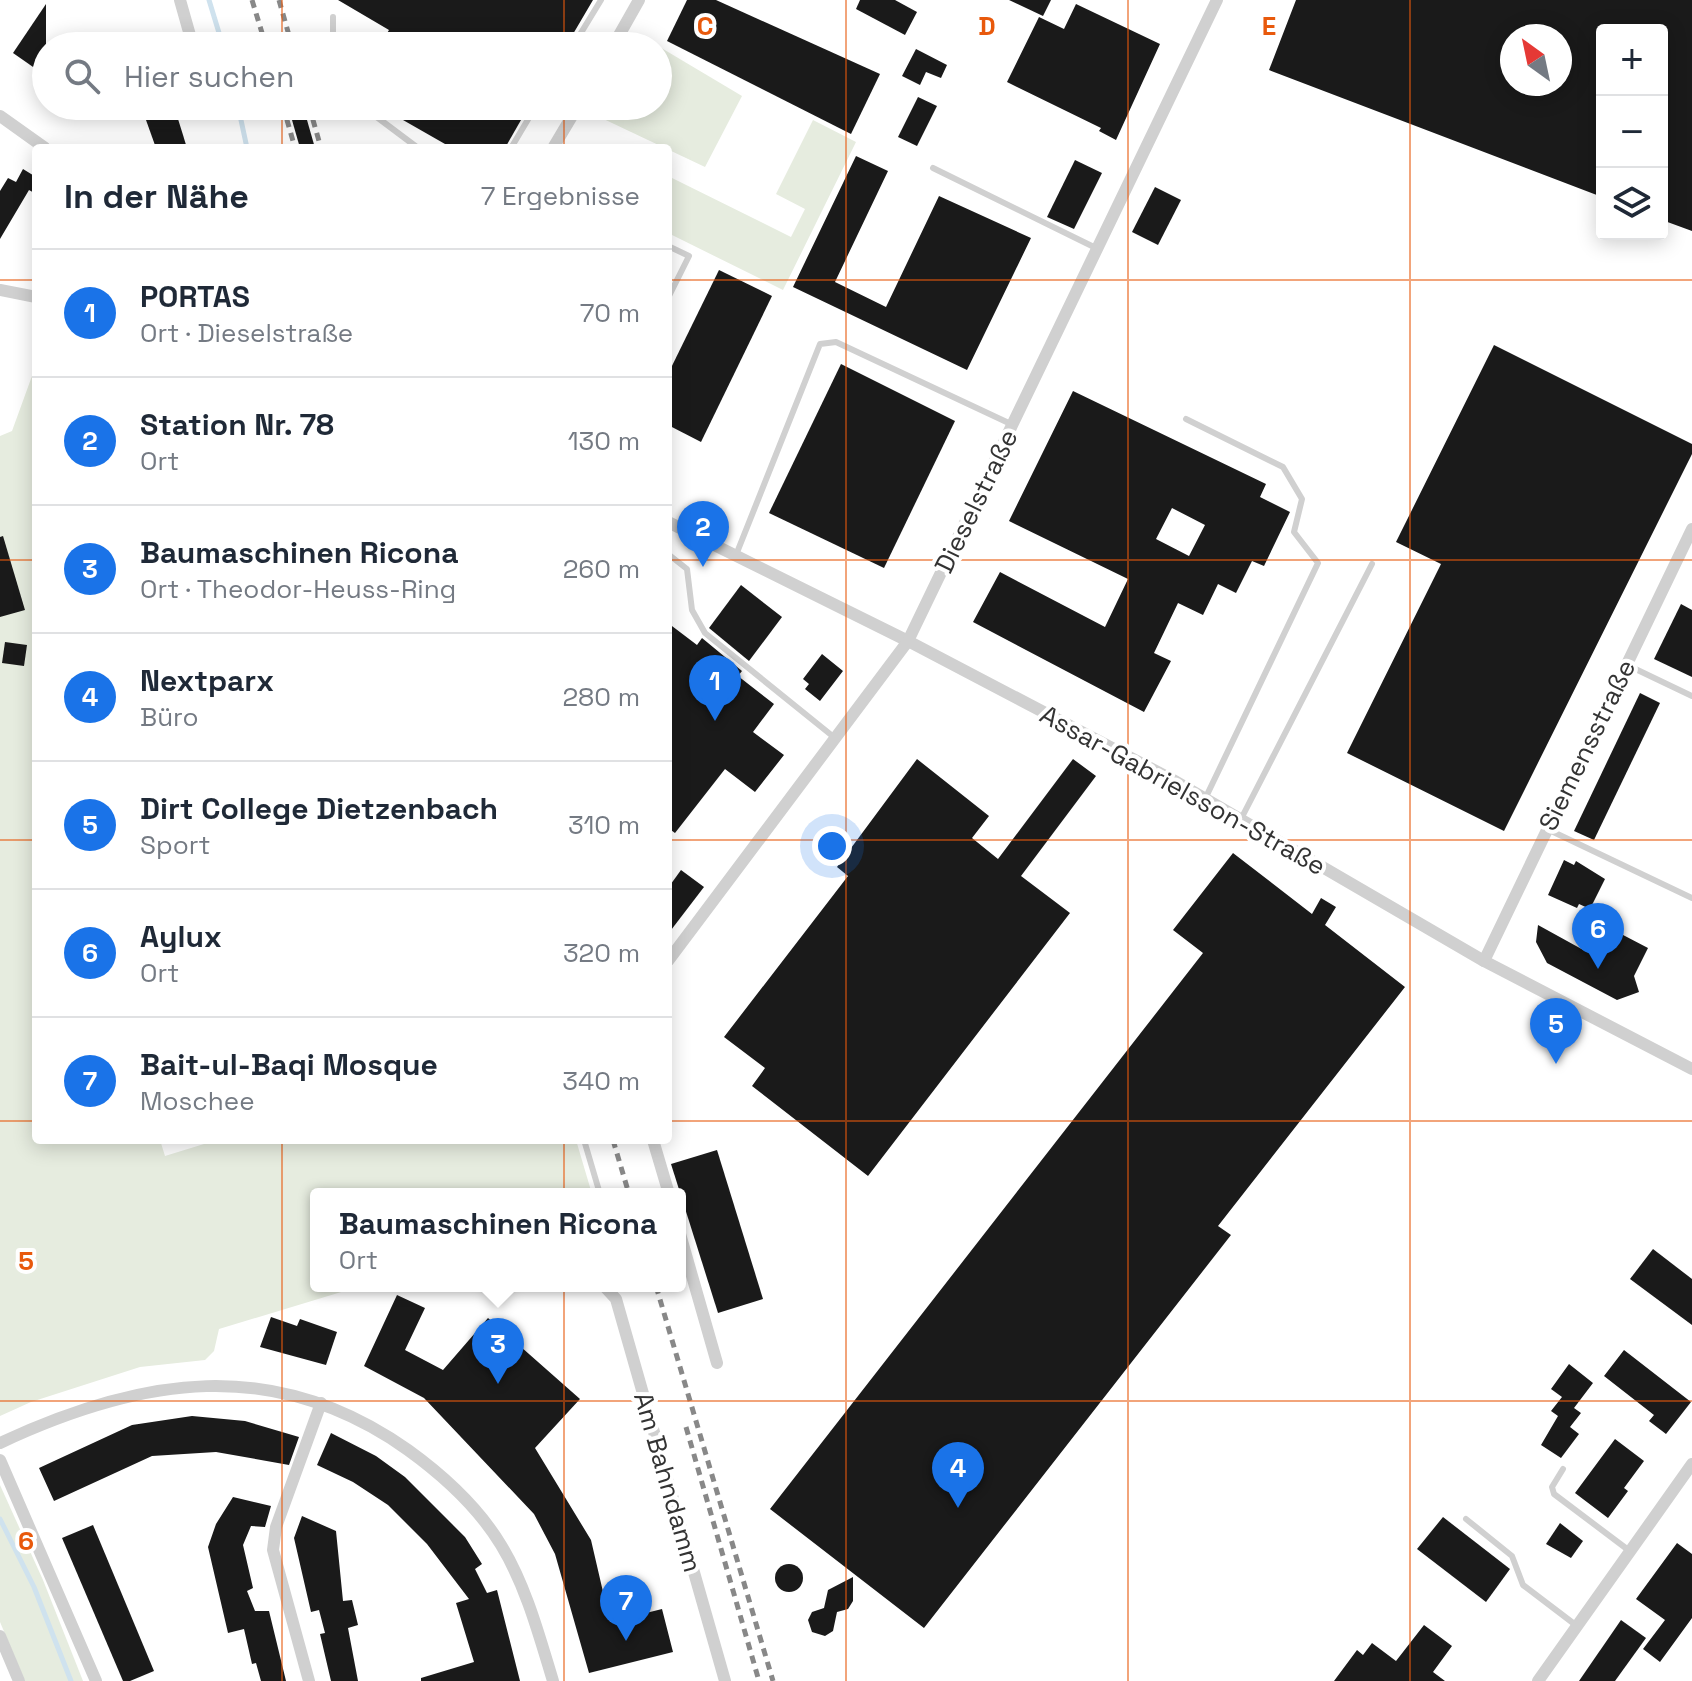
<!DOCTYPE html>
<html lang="de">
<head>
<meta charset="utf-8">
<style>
  :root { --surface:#fff; --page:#f6f6f7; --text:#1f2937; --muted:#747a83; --line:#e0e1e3; --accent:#1a73e8 }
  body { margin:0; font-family:"Space Grotesk",sans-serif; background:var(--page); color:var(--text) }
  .controls { position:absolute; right:24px; top:24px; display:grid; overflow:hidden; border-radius:8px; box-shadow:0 4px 20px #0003 }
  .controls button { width:72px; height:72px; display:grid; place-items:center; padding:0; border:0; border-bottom:2px solid var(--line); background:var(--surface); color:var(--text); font:40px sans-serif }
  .compass { position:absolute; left:1500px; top:24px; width:72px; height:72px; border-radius:50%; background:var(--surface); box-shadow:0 4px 20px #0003; rotate:327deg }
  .you { position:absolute; left:832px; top:846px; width:28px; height:28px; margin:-20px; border:6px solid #fff; border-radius:50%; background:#1a73e8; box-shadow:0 0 0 12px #1a73e833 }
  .badge { display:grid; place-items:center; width:52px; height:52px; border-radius:50%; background:var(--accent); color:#fff; font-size:26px; font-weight:700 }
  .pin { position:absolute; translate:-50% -66px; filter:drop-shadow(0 2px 4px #0008) }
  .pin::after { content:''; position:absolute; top:42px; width:28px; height:24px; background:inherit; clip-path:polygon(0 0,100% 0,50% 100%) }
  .popup { position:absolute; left:310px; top:1188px; width:376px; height:104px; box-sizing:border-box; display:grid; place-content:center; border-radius:8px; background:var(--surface); filter:drop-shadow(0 2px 6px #0005); font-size:26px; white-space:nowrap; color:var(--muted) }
  .popup b { font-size:30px; color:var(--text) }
  .popup::after { content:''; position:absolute; left:50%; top:100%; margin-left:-16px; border:16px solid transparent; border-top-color:var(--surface) }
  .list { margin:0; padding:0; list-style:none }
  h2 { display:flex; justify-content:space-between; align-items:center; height:104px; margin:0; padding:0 32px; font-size:34px }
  h2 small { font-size:26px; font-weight:400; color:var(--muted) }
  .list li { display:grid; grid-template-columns:52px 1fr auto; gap:24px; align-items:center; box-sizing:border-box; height:128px; padding:0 32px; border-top:2px solid var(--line) }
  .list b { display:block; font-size:30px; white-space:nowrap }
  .list p { margin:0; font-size:26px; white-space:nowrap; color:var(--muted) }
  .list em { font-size:26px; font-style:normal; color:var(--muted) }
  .icon { flex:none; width:44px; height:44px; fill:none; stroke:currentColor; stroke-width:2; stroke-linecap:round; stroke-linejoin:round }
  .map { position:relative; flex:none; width:1692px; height:1681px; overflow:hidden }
  .search { position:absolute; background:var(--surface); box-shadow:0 4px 20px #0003; left:32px; top:32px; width:640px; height:88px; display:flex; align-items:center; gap:20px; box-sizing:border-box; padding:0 28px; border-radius:44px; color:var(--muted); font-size:30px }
  .panel { position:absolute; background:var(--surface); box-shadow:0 4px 20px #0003; left:32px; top:144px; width:640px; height:1000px; border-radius:8px }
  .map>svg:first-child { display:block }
  .green { fill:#e6ecdf }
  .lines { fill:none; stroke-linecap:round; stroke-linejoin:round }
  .stream { stroke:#cfe2ee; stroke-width:5 }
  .building { fill:#1a1a1a; fill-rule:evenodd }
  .service { stroke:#d0d0d0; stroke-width:6 }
  .minor { stroke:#d0d0d0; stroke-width:12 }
  .rail { stroke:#888; stroke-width:5; stroke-dasharray:8 6; stroke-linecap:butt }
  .grid { fill:none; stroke:#e8590c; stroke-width:2; stroke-opacity:0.55 }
  .labels { text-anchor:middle; stroke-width:8; stroke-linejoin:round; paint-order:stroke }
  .street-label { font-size:26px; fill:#333; stroke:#fff }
  .grid-label { font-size:26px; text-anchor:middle; font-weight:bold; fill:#e8590c; stroke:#fff; stroke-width:8; stroke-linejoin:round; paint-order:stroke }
</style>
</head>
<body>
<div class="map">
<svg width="1692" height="1681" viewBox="0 0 1692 1681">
  <rect width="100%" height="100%" fill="#fff"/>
  <g class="green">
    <path d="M658 46 742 96 705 167 593 114 598 106H658Z"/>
    <path d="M813 120 856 142 783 290 668 233V176L791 237 805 209 776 194Z"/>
    <path d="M36 365V1140H160L165 1156 217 1140H576L592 1194H316V1286H361L219 1329 214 1351 205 1360 140 1367 31 1402 0 1416V436L12 431Z"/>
    <path d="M0 1485 43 1580 83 1681H25L0 1622Z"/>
  </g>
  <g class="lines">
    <g class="stream">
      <path d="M209 0 223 46"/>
      <path d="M238 106 247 148"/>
      <path d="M0 1519 34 1587 71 1681"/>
    </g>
  </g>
  <g class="building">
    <path d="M338 0H593L566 46H379L389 30Z"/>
    <path d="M687 0H716L880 74 851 134 667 41Z"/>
    <path d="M860 0H895L917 12 905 35 856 9Z"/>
    <path d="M1009 0H1051L1043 16Z"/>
    <path d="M1296 0H1692V231L1662 220V30H1602V197L1269 70ZM1512 36H1560V84H1512Z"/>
    <path d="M46 4V76L13 53Z"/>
    <path d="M1076 4 1160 44 1116 140 1099 131 1101 128 1007 82 1039 17 1064 29Z"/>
    <path d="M916 49 947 65 941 78 926 72 920 85 902 76Z"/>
    <path d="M918 97 937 106 917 146 898 137Z"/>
    <path d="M141 106H174L187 148H156Z"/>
    <path d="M288 106H303L315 148H300Z"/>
    <path d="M411 106H529L505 148H452L403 120Z"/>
    <path d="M856 156 888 171 835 282 886 307 939 196 1031 238 967 370 793 287Z"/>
    <path d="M1075 160 1102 173 1074 229 1047 217Z"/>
    <path d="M23 169 36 177V194L29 190 0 239V191L8 178 16 182Z"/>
    <path d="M1155 187 1181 200 1158 245 1132 232Z"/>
    <path d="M719 270 772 296 701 442 668 425V374Z"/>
    <path d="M1494 345 1692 444V454L1504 831 1347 753 1441 564 1396 542Z"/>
    <path d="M841 364 955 421 884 568 769 513Z"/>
    <path d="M1073 391 1266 484 1260 497 1290 512 1264 566 1252 561 1236 593 1218 584 1203 615 1178 603 1154 653 1171 661 1144 712 973 622 1000 572 1105 627 1128 579 1009 521ZM1172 508 1205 525 1189 556 1156 539Z"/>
    <path d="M3 536 25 610 0 617V537Z"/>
    <path d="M741 585 782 617 749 661 709 628Z"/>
    <path d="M1681 604 1692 610V677L1654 659Z"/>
    <path d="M668 623 697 645 702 638 742 671 738 676 774 704 753 732 784 755 755 792 725 769 675 833 668 828Z"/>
    <path d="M5 642 27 645 24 666 2 663Z"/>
    <path d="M822 654 843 671 820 701 805 689 809 684 803 679Z"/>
    <path d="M1640 693 1660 703 1594 840 1574 831Z"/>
    <path d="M917 759 989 816 972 838 998 859 1073 759 1096 776 1021 876 1070 913 868 1176 752 1086 765 1068 724 1037 848 876 837 867Z"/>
    <path d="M1233 853 1312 914 1321 898 1336 907 1325 925 1405 987 1218 1226 1231 1235 924 1628 770 1509 1203 953 1173 930Z"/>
    <path d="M1564 860 1574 865 1576 861 1605 879 1590 909 1579 904 1577 908 1548 895Z"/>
    <path d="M681 870 704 887 668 934V888Z"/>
    <path d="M1602 924 1648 948 1634 976 1639 992 1617 1000 1547 963 1536 942 1538 925 1587 952Z"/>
    <path d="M717 1150 763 1299 718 1313 671 1164Z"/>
    <path d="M1653 1249 1692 1279V1325L1630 1279Z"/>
    <path d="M397 1295 425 1308 405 1350 443 1370 488 1318 580 1399 535 1448 591 1540 610 1622 662 1609 673 1652 589 1673 555 1554 534 1514 424 1398 364 1366Z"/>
    <path d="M271 1317 297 1326 300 1319 337 1332 326 1365 260 1347Z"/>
    <path d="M1624 1350 1691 1402 1666 1434 1649 1421 1654 1415 1604 1376Z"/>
    <path d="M1569 1364 1593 1383 1574 1408 1581 1413 1570 1427 1579 1434 1561 1458 1541 1445 1558 1416 1551 1411 1562 1397 1551 1389Z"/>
    <path d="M192 1416 245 1421 299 1437 289 1465 216 1452 152 1456 54 1501 39 1468 132 1425Z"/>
    <path d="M331 1433 376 1456 405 1477 465 1537 482 1564 475 1569 487 1593 497 1590 520 1681H421V1678L474 1662 456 1603 469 1599 427 1544 388 1505 353 1482 317 1465Z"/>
    <path d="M1615 1439 1644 1461 1624 1488 1628 1491 1608 1518 1575 1493Z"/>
    <path d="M233 1497 271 1506 265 1527 251 1526 243 1545 253 1588 247 1591 255 1611H269L286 1681H261L256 1663 252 1664 244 1629 228 1633 208 1547 216 1524Z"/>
    <path d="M302 1516 336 1531 343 1601 352 1600 358 1625 348 1628 358 1681H331L320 1634 325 1633 319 1610 311 1612 294 1538Z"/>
    <path d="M1443 1517 1510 1569 1486 1602 1417 1549Z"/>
    <path d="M1560 1523 1583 1541 1571 1558 1546 1544Z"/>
    <path d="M93 1525 154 1671 130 1681H123L62 1538Z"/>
    <path d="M1677 1543 1692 1554V1618L1660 1662 1643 1649 1665 1620 1636 1599Z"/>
    <circle cx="789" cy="1578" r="14"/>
    <path d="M853 1577V1601L848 1609 837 1612 833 1631 825 1636 812 1632 808 1620 812 1612 824 1608 828 1590Z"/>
    <path d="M1621 1620 1646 1638 1615 1681H1579Z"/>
    <path d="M1424 1625 1452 1646 1433 1672 1445 1681H1334L1357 1650 1363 1655 1372 1643 1396 1661Z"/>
  </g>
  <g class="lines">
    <g class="service">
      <path d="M333 46V17"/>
      <path d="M573 46 601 0"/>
      <path d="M362 106 418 148"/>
      <path d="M511 148 536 106"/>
      <path d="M933 168 1098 249"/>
      <path d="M668 246 689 256 668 298"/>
      <path d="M1186 419 1283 467 1302 499 1294 532 1318 563 1205 799"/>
      <path d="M668 554 687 569 692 610 705 633 835 738"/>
      <path d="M736 555 820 344 836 342 1013 425"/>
      <path d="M1625 664 1692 696"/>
      <path d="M1241 819 1372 564"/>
      <path d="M1547 829 1692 898"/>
      <path d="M584 1140 600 1194"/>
      <path d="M1563 1469 1552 1487 1554 1494 1631 1552"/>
      <path d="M1466 1519 1512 1556 1523 1585 1577 1626"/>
    </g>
    <g class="minor">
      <path d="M180 0 193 46"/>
      <path d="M613 46 639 0"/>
      <path d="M0 116 45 148"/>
      <path d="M553 148 578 106"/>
      <path d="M0 290 36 297"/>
      <path d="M668 522 908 641 1173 780 1484 961 1692 1069"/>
      <path d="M668 961 908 641 1217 0"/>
      <path d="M1484 961 1692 529"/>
      <path d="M653 1140 669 1194"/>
      <path d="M680 1234 717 1363"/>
      <path d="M604 1286 616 1299 725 1681"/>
      <path d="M0 1443C141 1377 274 1355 408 1450 444 1476 478 1507 501 1545 526 1586 539 1635 553 1681"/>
      <path d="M0 1460 96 1681"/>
      <path d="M0 1636 19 1681"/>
      <path d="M309 1681 273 1550 276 1527 321 1403"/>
      <path d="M1538 1681 1692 1464"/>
    </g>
    <g class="rail">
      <path d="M252 0 266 46"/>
      <path d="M279 0 292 46"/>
      <path d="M283 106 295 148"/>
      <path d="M309 106 321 148"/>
      <path d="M613 1140 629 1194"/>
      <path d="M656 1286 773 1681"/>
      <path d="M686 1427 759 1681"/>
    </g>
  </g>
  <path class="grid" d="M282 0V46M564 0V46M846 0V1681M1128 0V1681M1410 0V1681M282 106V148M564 106V148M0 280H36M668 280H1692M0 560H36M668 560H1692M0 840H36M668 840H1692M0 1121H36M668 1121H1692M282 1140V1681M564 1140V1681M0 1401H1692"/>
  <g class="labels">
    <g class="street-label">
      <text transform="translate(976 501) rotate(-64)" y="9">Dieselstraße</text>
      <text transform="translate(1587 745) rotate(-64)" y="9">Siemensstraße</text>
      <text transform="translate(1183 790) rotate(29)" y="9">Assar-Gabrielsson-Straße</text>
      <text transform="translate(668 1482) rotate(74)" y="9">Am Bahndamm</text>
    </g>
  </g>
  <g class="grid-label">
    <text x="705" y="35">C</text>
    <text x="987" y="35">D</text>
    <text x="1269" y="35">E</text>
    <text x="26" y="1270">5</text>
    <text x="26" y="1550">6</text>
  </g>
</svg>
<div class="controls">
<button>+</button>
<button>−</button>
<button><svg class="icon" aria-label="layers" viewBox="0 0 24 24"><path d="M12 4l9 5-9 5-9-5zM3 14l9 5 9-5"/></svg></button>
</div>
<svg class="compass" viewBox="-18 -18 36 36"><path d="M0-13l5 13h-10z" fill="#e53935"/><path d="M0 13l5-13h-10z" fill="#747a83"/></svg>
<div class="you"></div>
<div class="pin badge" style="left:715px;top:721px">1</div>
<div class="pin badge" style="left:703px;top:567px">2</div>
<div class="pin badge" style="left:498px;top:1384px">3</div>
<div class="popup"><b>Baumaschinen Ricona</b>Ort</div>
<div class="pin badge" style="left:958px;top:1508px">4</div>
<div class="pin badge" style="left:1556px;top:1064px">5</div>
<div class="pin badge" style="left:1598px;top:969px">6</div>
<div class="pin badge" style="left:626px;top:1641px">7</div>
<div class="search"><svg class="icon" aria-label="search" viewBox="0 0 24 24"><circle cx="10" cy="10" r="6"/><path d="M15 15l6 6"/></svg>Hier suchen</div>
<section class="panel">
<h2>In der Nähe<small>7 Ergebnisse</small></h2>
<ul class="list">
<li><span class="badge">1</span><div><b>PORTAS</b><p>Ort · Dieselstraße</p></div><em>70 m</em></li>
<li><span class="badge">2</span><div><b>Station Nr. 78</b><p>Ort</p></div><em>130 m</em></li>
<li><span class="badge">3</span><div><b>Baumaschinen Ricona</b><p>Ort · Theodor-Heuss-Ring</p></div><em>260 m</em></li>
<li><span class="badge">4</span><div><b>Nextparx</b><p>Büro</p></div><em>280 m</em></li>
<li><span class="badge">5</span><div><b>Dirt College Dietzenbach</b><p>Sport</p></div><em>310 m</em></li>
<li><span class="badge">6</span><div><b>Aylux</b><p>Ort</p></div><em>320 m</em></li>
<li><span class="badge">7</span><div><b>Bait-ul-Baqi Mosque</b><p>Moschee</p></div><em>340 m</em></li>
</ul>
</section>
</div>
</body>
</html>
